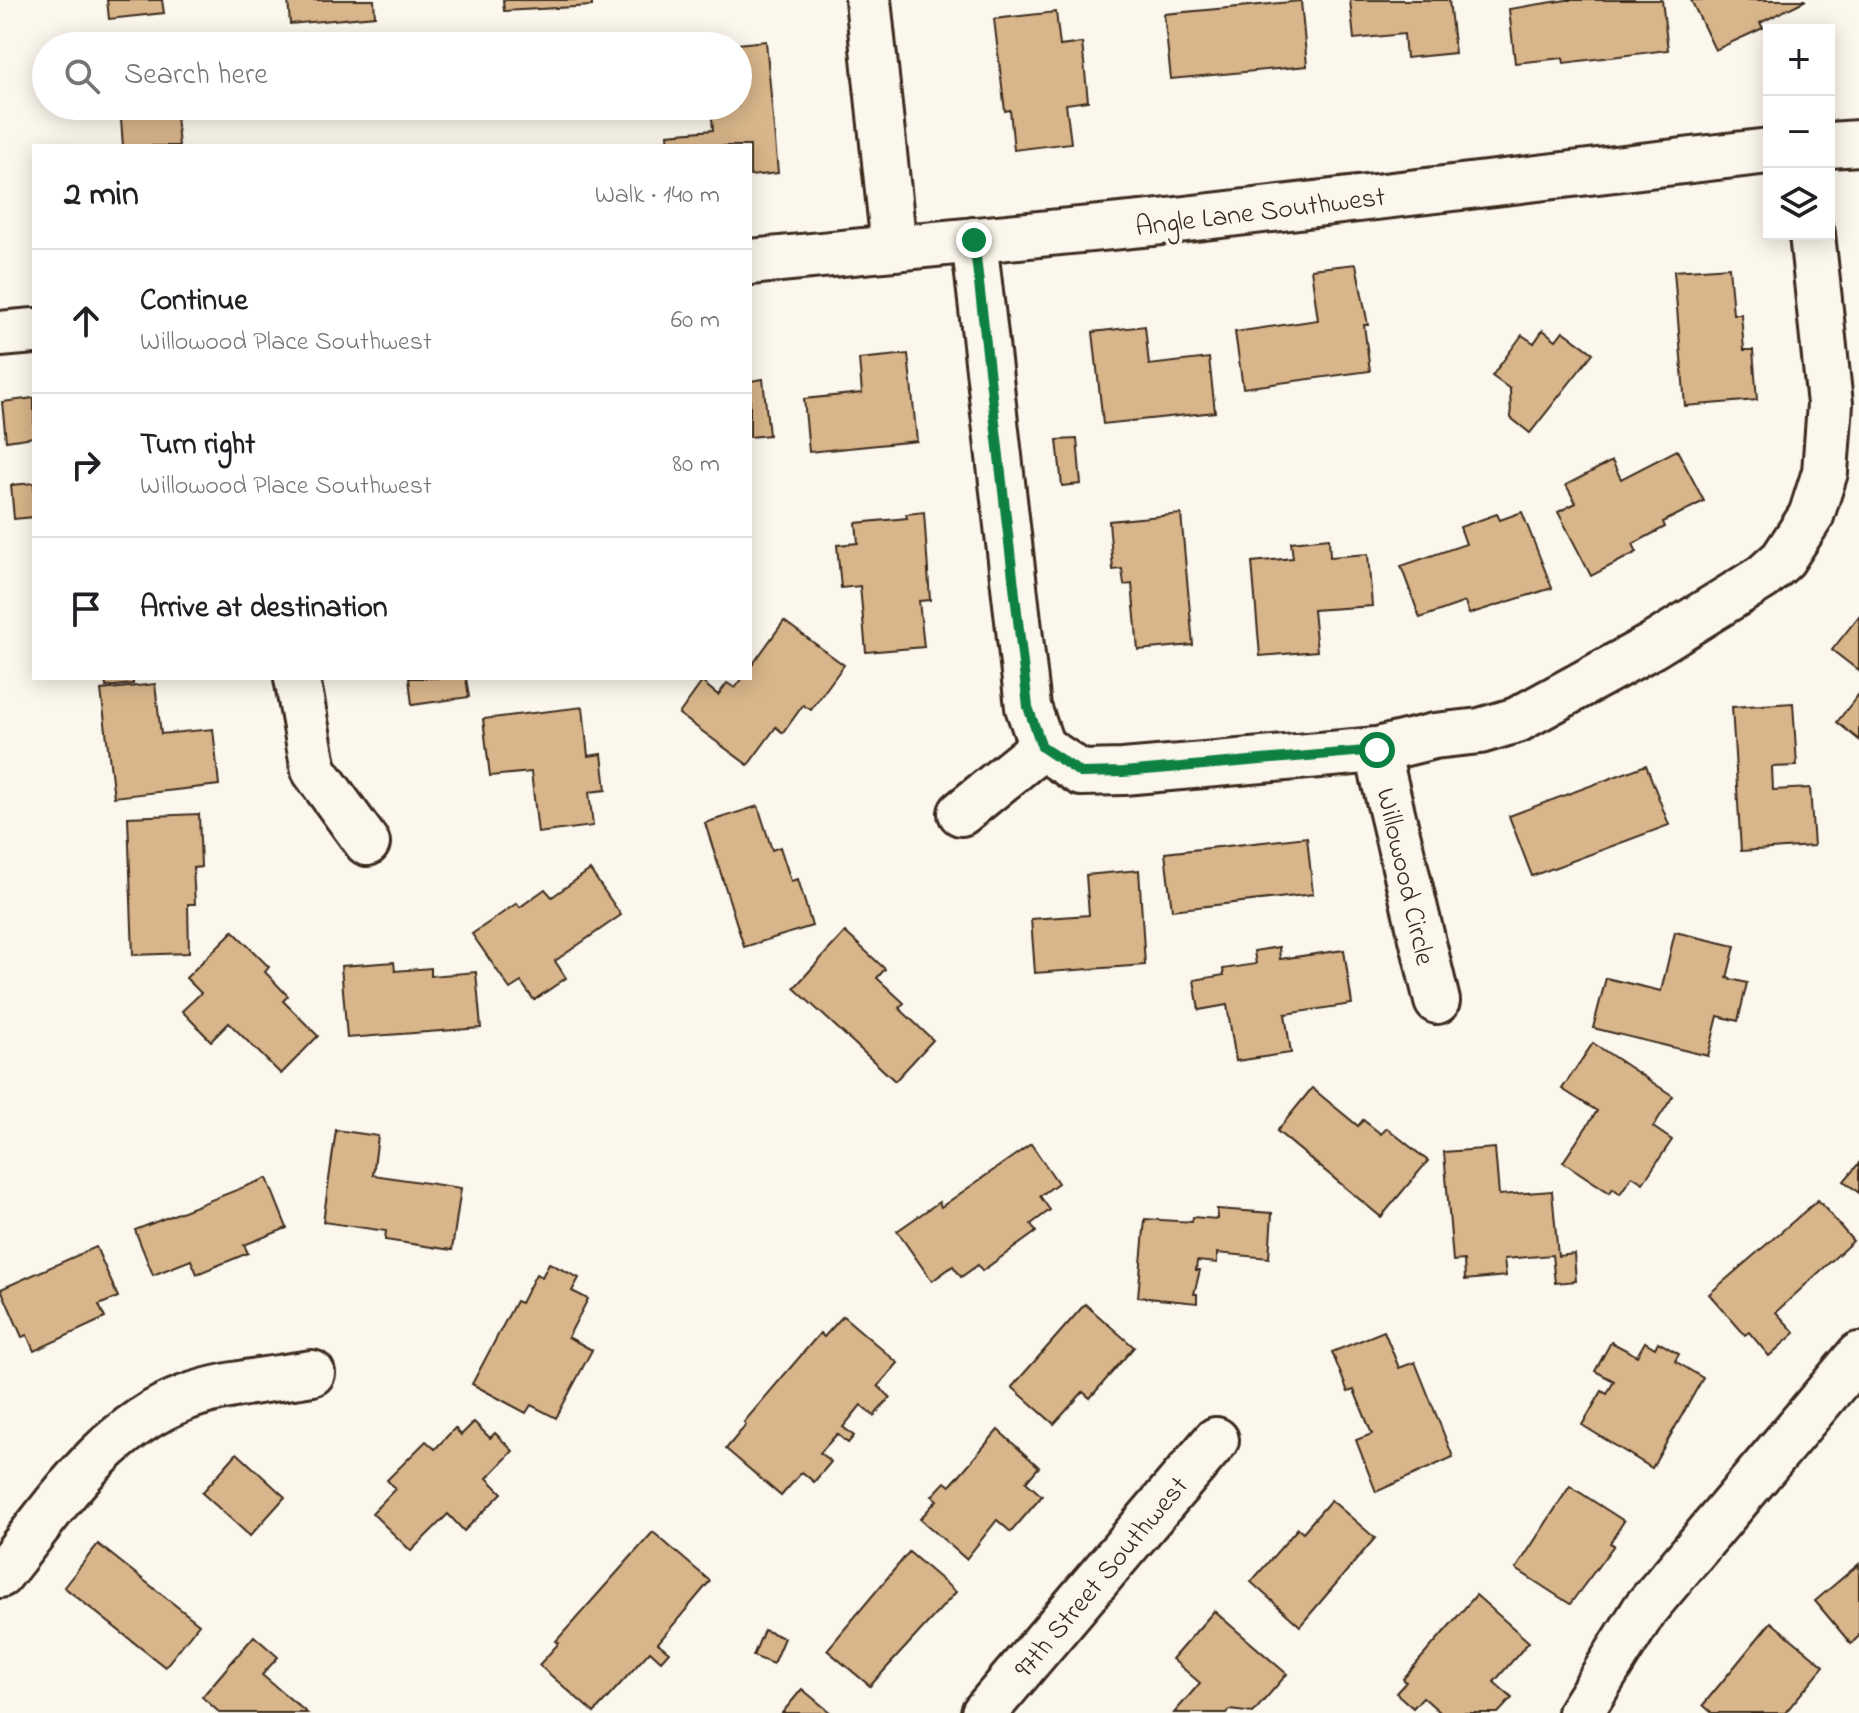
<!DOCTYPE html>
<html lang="en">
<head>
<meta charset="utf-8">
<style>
  :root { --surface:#fff; --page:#f2f2f2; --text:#202124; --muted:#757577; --line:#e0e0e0 }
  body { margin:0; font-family:"Indie Flower",sans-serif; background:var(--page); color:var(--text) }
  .controls { position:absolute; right:24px; top:24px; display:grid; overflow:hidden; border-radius:0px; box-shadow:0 4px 20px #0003 }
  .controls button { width:72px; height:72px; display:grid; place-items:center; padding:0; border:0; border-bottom:2px solid var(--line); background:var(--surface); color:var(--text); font:40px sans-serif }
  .stop { position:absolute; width:24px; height:24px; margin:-18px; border:6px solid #0b8043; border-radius:50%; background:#fff }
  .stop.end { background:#0b8043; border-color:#fff; box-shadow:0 2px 8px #0008 }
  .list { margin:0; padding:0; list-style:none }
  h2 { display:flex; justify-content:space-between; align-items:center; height:104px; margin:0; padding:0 32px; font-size:34px }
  h2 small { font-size:26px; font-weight:400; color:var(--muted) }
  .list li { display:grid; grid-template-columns:52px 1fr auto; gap:24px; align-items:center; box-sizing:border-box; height:144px; padding:0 32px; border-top:2px solid var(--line) }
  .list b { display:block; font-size:30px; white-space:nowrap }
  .list p { margin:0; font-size:26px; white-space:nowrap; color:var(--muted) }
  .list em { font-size:26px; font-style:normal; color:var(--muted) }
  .icon { flex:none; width:44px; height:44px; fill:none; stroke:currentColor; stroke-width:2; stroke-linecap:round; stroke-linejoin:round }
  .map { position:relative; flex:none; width:1859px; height:1713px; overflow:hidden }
  .search { position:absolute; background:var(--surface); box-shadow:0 4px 20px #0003; left:32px; top:32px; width:720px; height:88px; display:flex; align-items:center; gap:20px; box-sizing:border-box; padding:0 28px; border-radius:44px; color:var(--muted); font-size:30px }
  .panel { position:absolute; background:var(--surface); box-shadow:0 4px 20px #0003; left:32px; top:144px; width:720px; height:536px; border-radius:0px }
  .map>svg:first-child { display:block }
  .building { fill:#d8b58a; stroke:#3b2a1e; stroke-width:2 }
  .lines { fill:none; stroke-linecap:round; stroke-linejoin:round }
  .minor-casing { stroke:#3b2a1e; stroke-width:50 }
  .tertiary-casing { stroke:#3b2a1e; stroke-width:50 }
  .minor { stroke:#fbf7ec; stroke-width:44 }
  .tertiary { stroke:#fbf7ec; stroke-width:44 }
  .route { stroke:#0b8043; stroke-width:10 }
  .labels { text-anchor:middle; stroke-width:7; stroke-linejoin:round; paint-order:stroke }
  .street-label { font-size:28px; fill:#3b2a1e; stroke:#fbf7ec }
</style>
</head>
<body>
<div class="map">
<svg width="1859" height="1713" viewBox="0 0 1859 1713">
  <rect width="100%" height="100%" fill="#fbf7ec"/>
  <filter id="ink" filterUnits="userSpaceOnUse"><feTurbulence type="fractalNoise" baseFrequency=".0125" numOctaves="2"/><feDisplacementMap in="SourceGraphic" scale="16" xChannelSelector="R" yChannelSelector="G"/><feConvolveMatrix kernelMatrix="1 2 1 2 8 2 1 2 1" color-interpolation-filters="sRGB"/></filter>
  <g filter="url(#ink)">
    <g class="building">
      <path d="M107 0H162L164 13 109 19Z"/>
      <path d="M288 0H374L375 16 290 24Z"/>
      <path d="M503 0H592V6L504 11Z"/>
      <path d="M1350 0H1449L1455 53 1406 58 1404 34 1354 39Z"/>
      <path d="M1662 0 1668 50 1564 63 1563 58 1515 63 1509 9 1566 0Z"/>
      <path d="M1691 0H1806L1760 23 1763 28 1715 50Z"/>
      <path d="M1301 1 1307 66 1171 79 1164 14Z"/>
      <path d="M1056 12 1060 46 1082 43 1088 101 1066 104 1071 143 1014 150 1010 110 1005 111 994 19Z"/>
      <path d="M766 41 778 173 750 176V146H669L668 134 713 130 711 106H738V46H718Z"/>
      <path d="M120 106H175L179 146H123Z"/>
      <path d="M1356 264 1368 325H1364L1370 371 1243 388 1235 332 1318 320 1311 269Z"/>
      <path d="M1729 267 1733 314H1741L1744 350H1753L1757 400 1685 406 1674 271Z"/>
      <path d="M1145 326 1149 365 1209 358 1215 412 1103 424 1093 332Z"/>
      <path d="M1543 330 1556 340 1563 331 1593 353 1530 433 1511 418 1510 389 1492 376 1522 335 1534 343Z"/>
      <path d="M908 354 917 441 809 452 804 399 862 393 859 359Z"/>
      <path d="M763 379 769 435 750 437V381Z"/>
      <path d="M34 398V437L6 441 2 402Z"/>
      <path d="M1077 439 1081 484 1062 486 1057 440Z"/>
      <path d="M1677 450 1704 501 1663 522 1665 527 1633 544 1637 552 1591 576 1558 512 1576 503 1566 485 1612 461 1621 479Z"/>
      <path d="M34 483V517L14 519 11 485Z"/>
      <path d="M924 512 930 600 919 601 924 647 866 652 860 586 841 588 837 545 858 543 856 523 907 518 906 514Z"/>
      <path d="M1522 512 1552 588 1469 614 1465 602 1420 618 1401 566 1466 544 1460 527 1497 514 1500 520Z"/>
      <path d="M1181 514 1193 645 1138 650 1132 584 1124 585 1122 569 1113 570 1109 521Z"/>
      <path d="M1329 538 1330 557 1368 554 1372 606 1313 610 1317 651 1260 656 1252 562 1293 558 1291 542Z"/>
      <path d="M1859 616V671L1832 650Z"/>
      <path d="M784 621 844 665 811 710 803 705 783 733 776 727 748 765 679 714 702 682 718 695 727 683 735 688 743 678H750V668Z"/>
      <path d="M105 678H133V684L106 687Z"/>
      <path d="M409 678H466L469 697 412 705Z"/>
      <path d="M155 684 161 734 213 729 219 785 114 797 101 690Z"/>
      <path d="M1859 694V740L1837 722Z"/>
      <path d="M1793 703 1797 766 1772 767 1773 790 1810 788 1814 846 1741 851 1732 707Z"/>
      <path d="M583 707 588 756 602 754 606 790 589 792 593 826 538 833 531 772 490 776 483 719Z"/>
      <path d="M1646 765 1669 825 1532 876 1509 816Z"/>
      <path d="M758 806 772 850 780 847 791 881 798 879 812 926 744 947 705 823Z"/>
      <path d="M199 814 201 867 193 868 195 904H188L189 953 133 955 128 817Z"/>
      <path d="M1307 837 1313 894 1172 910 1165 853Z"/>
      <path d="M590 870 621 915 555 961 566 978 534 1000 521 982 510 989 472 934 517 903 520 907 545 889 552 897Z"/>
      <path d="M1139 870 1145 965 1035 973 1031 919 1089 915 1086 875Z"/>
      <path d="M233 931 269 967 265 972 288 996 283 1001 318 1036 281 1074 229 1023 211 1041 182 1011 201 993 186 978Z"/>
      <path d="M845 932 885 969 877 978 904 1003 899 1008 933 1040 895 1081 794 988Z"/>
      <path d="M1675 932 1735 946 1727 978 1747 983 1738 1021 1718 1016 1708 1056 1593 1028 1606 978 1661 991Z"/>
      <path d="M1279 947 1280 959 1344 950 1352 1004 1285 1014 1291 1053 1236 1061 1227 1005 1199 1010 1194 980 1224 975 1223 969 1256 964 1254 951Z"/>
      <path d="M394 962 395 971 431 968V976L476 972 481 1028 347 1038 341 966Z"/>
      <path d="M1593 1043 1673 1096 1653 1127 1672 1140 1643 1183 1632 1176 1620 1194 1613 1188 1610 1193 1563 1162 1597 1111 1562 1089Z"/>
      <path d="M1312 1088 1358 1126 1363 1120 1381 1134 1387 1128 1428 1161 1381 1217 1277 1131Z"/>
      <path d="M336 1130 378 1136 373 1175 461 1188 452 1250 385 1240 386 1231 323 1222Z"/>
      <path d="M1031 1144 1058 1183 1040 1196 1050 1210 1031 1224 1036 1232 982 1271 978 1265 961 1277 953 1266 932 1281 897 1231 939 1202 941 1207Z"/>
      <path d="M1495 1148 1499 1195 1552 1191 1558 1256 1574 1254 1576 1281 1555 1283 1552 1255 1504 1259 1506 1276 1465 1280 1464 1260 1453 1261 1444 1152Z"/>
      <path d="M1859 1163V1193L1844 1181Z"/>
      <path d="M267 1178 287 1228 244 1245 248 1253 197 1274 191 1260 153 1275 135 1230Z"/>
      <path d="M1818 1200 1853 1241 1776 1312 1795 1333 1769 1356 1749 1332 1745 1335 1709 1294Z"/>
      <path d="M1217 1209 1272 1213 1269 1258 1217 1253V1263L1197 1261 1196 1270H1200L1194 1294H1197V1303L1138 1297 1145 1219 1192 1222 1193 1217 1217 1219Z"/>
      <path d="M96 1247 118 1297 99 1305 105 1318 34 1351 27 1335 22 1337 1 1289Z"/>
      <path d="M549 1263 579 1278 572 1291 588 1299 568 1337 592 1350 556 1418 531 1405 526 1413 472 1384 516 1301 521 1303 536 1274 542 1277Z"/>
      <path d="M1085 1304 1134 1347 1090 1398 1083 1392 1054 1424 1012 1387Z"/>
      <path d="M843 1316 898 1363 878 1386 890 1397 874 1416 861 1405 843 1427 854 1436 848 1443 837 1434 820 1453 831 1462 814 1482 802 1472 781 1496 726 1449 746 1425 744 1422 820 1333 824 1337Z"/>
      <path d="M1384 1331 1399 1368 1415 1362 1453 1457 1376 1492 1356 1440 1372 1434 1354 1390 1348 1392 1332 1352Z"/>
      <path d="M1611 1342 1637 1356 1645 1342 1655 1348 1658 1342 1679 1354 1675 1361 1703 1378 1652 1468 1582 1425 1602 1391 1607 1394 1614 1381 1595 1371Z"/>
      <path d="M474 1422 490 1438 495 1433 513 1451 487 1478 502 1493 464 1531 448 1514 411 1551 372 1513 395 1489 387 1480 426 1441 435 1449 455 1428 461 1435Z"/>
      <path d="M998 1430 1039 1467 1026 1482 1042 1496 1011 1532 997 1520 966 1559 920 1519 937 1500 932 1496 945 1482 950 1486Z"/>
      <path d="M237 1453 285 1497 250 1536 202 1493Z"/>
      <path d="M1570 1486 1624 1521 1610 1543 1614 1545 1570 1604 1516 1569Z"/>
      <path d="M1331 1500 1375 1538 1300 1626 1251 1582 1298 1528 1303 1532Z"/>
      <path d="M653 1532 710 1581 658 1643 669 1652 661 1661 650 1651 594 1713 539 1665 559 1643 556 1641Z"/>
      <path d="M98 1544 199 1624 165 1667 64 1587Z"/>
      <path d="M909 1552 956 1592 870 1686 827 1650Z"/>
      <path d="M1859 1564V1636L1851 1644 1815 1601Z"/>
      <path d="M1476 1595 1529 1642 1494 1682 1512 1698 1498 1713H1441L1423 1697 1413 1708 1396 1693 1406 1682 1403 1679Z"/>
      <path d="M1214 1611 1287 1674 1253 1713 1230 1710 1227 1713H1174L1200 1683 1172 1659Z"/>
      <path d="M1771 1622 1824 1666 1785 1713H1712L1703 1705Z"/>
      <path d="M764 1630 784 1638 773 1664 753 1656Z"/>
      <path d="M254 1636 278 1657 262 1675 307 1713H220L202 1697Z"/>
      <path d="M802 1689 831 1713H782Z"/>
    </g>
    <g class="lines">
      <defs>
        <g id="minor">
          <path d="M868 0 894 248"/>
          <path d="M974 240 1028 707 1042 747 1081 773 1123 772 1377 750 1434 736 1480 731 1517 720 1652 646 1763 577 1783 559 1811 516 1825 472 1830 404 1812 234"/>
          <path d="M297 678 314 770 367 843"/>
          <path d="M1377 750 1437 1001"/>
          <path d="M961 813 1042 747"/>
          <path d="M0 1575C53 1510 103 1428 185 1398 225 1383 270 1380 312 1373"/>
          <path d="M984 1713 1216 1440"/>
          <path d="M1580 1713 1645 1609 1859 1355"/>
        </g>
        <g id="tertiary">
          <path d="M1829 145 1859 143"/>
          <path d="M750 262 1152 223 1769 151"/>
          <path d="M0 334 34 331"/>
        </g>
      </defs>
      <use href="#minor" class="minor-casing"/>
      <use href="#tertiary" class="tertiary-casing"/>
      <use href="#minor" class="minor"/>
      <use href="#tertiary" class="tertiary"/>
    </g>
  </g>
  <g class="lines" filter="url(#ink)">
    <path class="route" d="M974 240 1028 707 1042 747 1081 773 1123 772 1377 750"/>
  </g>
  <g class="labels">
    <g class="street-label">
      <text transform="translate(1260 210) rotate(-7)" y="10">Angle Lane Southwest</text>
      <text transform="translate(1407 876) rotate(77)" y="10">Willowood Circle</text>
      <text transform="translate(1100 1576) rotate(-50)" y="10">97th Street Southwest</text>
    </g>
  </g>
</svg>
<div class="controls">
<button>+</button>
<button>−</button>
<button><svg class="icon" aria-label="layers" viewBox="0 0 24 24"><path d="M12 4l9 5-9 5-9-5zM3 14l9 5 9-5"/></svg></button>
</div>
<div class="stop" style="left:1377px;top:750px"></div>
<div class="stop end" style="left:974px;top:240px"></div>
<div class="search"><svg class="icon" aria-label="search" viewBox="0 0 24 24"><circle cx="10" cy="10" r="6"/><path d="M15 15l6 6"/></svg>Search here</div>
<section class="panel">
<h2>2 min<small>Walk · 140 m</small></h2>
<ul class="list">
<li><svg class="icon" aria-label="ahead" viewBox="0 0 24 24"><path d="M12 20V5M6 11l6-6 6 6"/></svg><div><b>Continue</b><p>Willowood Place Southwest</p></div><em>60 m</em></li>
<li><svg class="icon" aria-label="right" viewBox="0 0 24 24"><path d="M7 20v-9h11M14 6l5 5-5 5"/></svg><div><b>Turn right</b><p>Willowood Place Southwest</p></div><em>80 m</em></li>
<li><svg class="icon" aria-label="arrive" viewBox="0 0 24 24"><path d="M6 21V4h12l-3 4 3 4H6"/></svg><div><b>Arrive at destination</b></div></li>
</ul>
</section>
</div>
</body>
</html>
